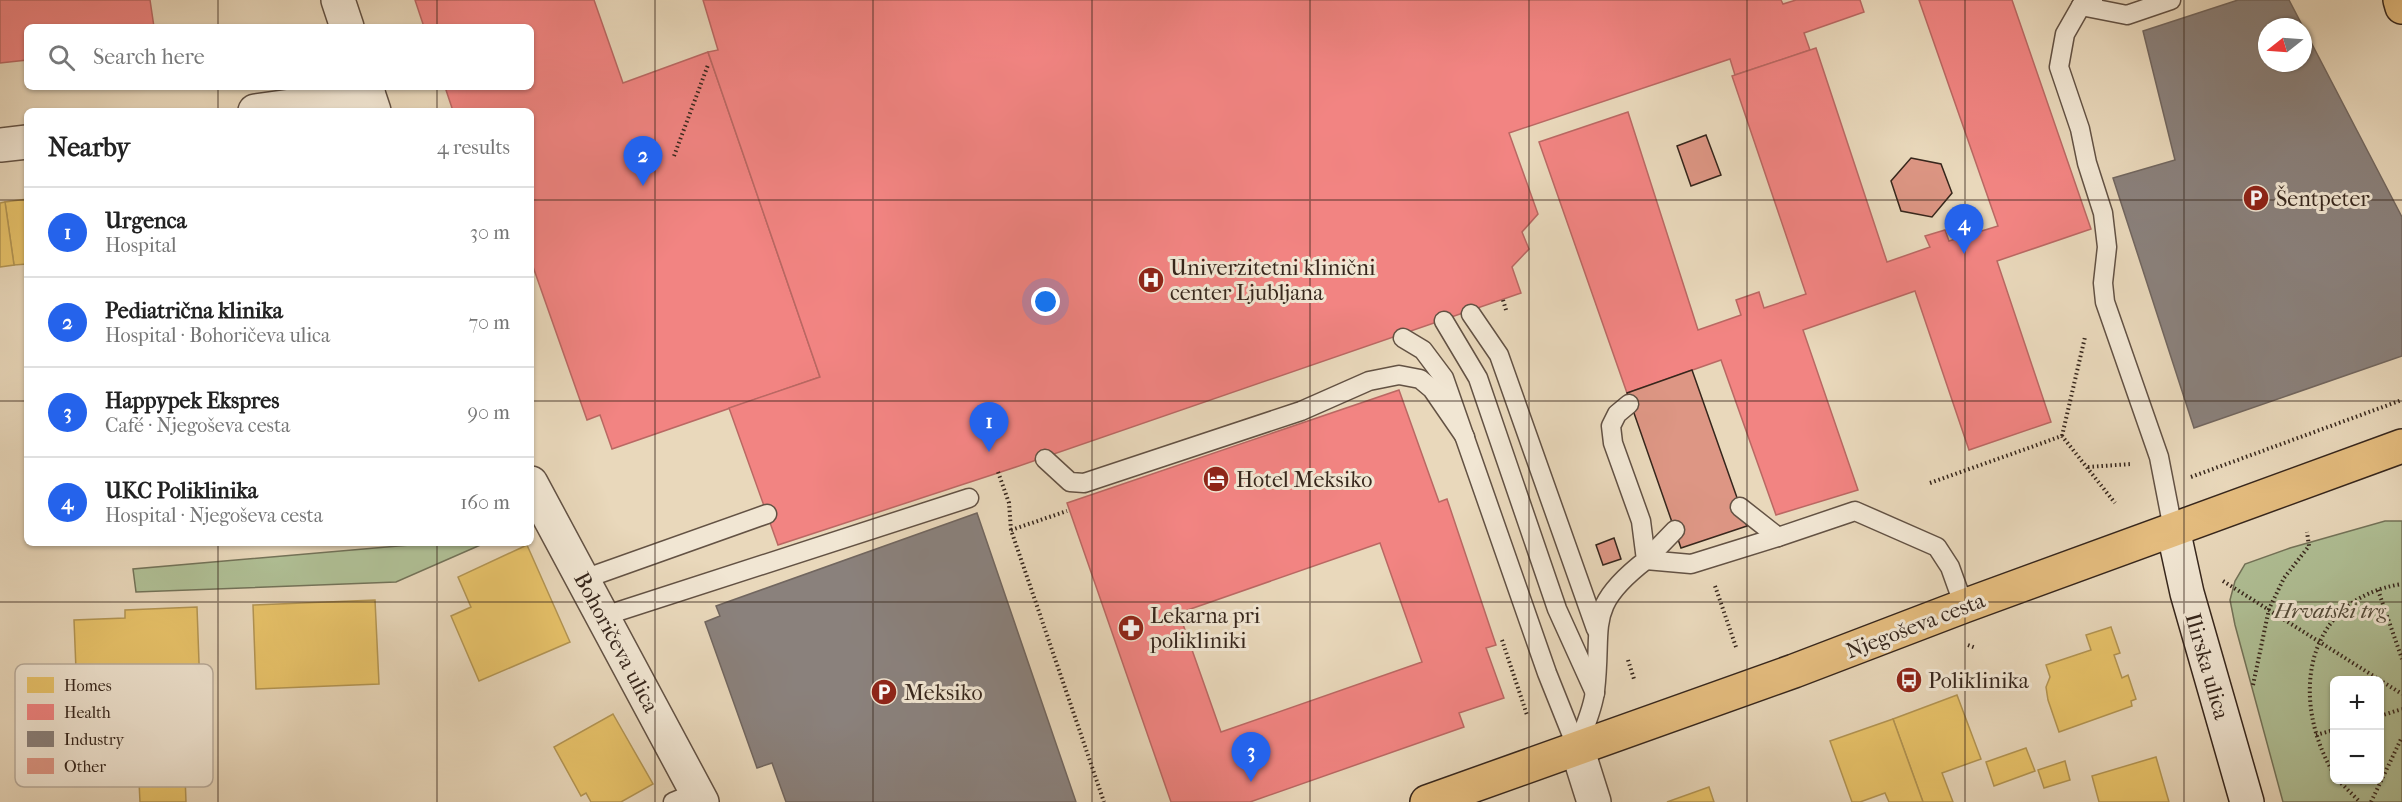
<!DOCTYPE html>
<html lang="en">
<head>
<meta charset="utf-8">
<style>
  :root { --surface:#fff; --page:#f6f6f6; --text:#222; --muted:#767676; --line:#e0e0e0; --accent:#2563eb }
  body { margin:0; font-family:"IM FELL French Canon",serif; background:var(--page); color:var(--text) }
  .controls { position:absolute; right:18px; bottom:18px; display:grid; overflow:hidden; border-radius:9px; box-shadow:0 2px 4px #0004 }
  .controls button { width:54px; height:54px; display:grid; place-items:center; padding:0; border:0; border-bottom:2px solid var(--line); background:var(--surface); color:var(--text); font:30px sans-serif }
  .compass { position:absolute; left:2258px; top:18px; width:54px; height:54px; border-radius:50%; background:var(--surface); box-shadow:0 2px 4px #0004; rotate:253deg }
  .you { position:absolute; left:1046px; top:302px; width:21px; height:21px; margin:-15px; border:4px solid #fff; border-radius:50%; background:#1a73e8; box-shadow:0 0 0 9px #1a73e833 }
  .badge { display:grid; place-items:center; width:39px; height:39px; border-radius:50%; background:var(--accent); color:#fff; font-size:20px; font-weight:700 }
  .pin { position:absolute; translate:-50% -50px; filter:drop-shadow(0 2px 3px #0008) }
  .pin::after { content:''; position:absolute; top:32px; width:21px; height:18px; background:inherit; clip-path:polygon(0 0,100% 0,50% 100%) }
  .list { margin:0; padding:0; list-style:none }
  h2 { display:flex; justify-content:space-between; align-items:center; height:78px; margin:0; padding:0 24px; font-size:26px }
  h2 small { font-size:20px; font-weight:400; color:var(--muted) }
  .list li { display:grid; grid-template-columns:39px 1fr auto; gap:18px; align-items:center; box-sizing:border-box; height:90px; padding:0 24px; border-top:2px solid var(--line) }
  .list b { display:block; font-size:22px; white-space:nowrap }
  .list p { margin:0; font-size:20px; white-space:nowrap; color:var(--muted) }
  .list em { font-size:20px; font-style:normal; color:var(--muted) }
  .icon { flex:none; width:33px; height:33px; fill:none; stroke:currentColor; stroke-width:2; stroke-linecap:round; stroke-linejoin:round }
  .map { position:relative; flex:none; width:2402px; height:802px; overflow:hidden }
  .search { position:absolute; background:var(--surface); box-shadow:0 2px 4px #0004; left:24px; top:24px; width:510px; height:66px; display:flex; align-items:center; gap:15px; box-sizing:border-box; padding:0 21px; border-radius:9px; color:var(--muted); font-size:22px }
  .panel { position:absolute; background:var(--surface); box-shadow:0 2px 4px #0004; left:24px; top:108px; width:510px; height:438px; border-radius:9px }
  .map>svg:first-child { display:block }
  .green { fill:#b0c096; stroke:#737359; stroke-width:1.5; fill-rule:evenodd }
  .homes { fill:#e9c46a; stroke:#b39553; stroke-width:1.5 }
  .health { fill:#f28482; stroke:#ba6863; stroke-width:1.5; fill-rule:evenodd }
  .industry { fill:#8a817c; stroke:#71665f; stroke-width:1.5; fill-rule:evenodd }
  .building { fill:#dd9684; stroke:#36261c; stroke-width:1.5 }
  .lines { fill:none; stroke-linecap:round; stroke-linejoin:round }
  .service-casing { stroke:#635244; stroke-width:21 }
  .minor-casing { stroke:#635244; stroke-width:36 }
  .tertiary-casing { stroke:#635244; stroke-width:36 }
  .secondary-casing { stroke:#36261c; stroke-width:36 }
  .primary-casing { stroke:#36261c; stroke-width:36 }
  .path { stroke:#36261c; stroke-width:4; stroke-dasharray:1.5 3; stroke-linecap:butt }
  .service { stroke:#f1e6d3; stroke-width:18 }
  .minor { stroke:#f1e6d3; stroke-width:33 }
  .tertiary { stroke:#f1e6d3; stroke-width:33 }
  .secondary { stroke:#f1e6d3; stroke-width:33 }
  .primary { stroke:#e4bc7e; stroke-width:33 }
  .grid { fill:none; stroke:#36261c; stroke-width:1.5; stroke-opacity:0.55 }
  .labels { text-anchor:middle; stroke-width:6; stroke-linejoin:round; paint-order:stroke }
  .poi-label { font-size:22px; fill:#36261c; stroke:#f1e6d3; text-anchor:start }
  .park-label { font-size:22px; font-style:italic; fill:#544c3a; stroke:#f1e6d3 }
  .street-label { font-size:22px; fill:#36261c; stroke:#f1e6d3 }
  .key { fill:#f1e6d3; stroke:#b9ac9c; stroke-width:1.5 }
  .key-label { font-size:16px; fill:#36261c }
</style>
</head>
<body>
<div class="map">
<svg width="2402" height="802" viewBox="0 0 2402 802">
  <rect width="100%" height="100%" fill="#e9d8bb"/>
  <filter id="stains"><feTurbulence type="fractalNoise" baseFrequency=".00333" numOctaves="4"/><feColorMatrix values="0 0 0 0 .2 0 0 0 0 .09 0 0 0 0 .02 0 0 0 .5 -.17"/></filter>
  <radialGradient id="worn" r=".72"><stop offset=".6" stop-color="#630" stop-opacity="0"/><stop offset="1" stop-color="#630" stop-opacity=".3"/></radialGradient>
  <g class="green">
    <path d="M2385 521H2402V802H2283L2235 625 2230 600 2235 581 2245 564 2290 548ZM2380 680V780H2334V680Z"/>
    <path d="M433 543H485L396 582 136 592 133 569Z"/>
  </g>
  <g class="homes">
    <path d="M27 199V264L14 265 5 202Z"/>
    <path d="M5 202 14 265 0 267V203Z"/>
    <path d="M527 545 570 642 479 681 451 616 471 607 458 577Z"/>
    <path d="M375 600 379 684 256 689 253 605Z"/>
    <path d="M197 607 200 690 77 695 74 620 125 618V610Z"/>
    <path d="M2111 627 2120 653 2114 655 2122 678 2128 675 2136 699 2131 701 2132 706 2059 732 2048 700 2046 687 2050 677 2046 665 2091 650 2086 635Z"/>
    <path d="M1957 695 1981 759 1942 773 1953 802H1923L1893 719Z"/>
    <path d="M613 714 653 784 621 802H591L586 793 581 796 554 747Z"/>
    <path d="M1893 719 1923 802H1889L1885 793 1860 802H1852L1830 741Z"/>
    <path d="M183 720 186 802H140L136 721Z"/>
    <path d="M2026 748 2035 771 1994 786 1986 762Z"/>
    <path d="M2156 757 2169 802H2099L2092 776Z"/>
    <path d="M2065 761 2070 780 2044 788 2038 770Z"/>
    <path d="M1709 787 1714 802H1667Z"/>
  </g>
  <g class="health">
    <path d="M0 0H150L154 27H27V60L0 63Z"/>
    <path d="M415 0H594L623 83 708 52 820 377 612 449 600 415 587 420 531 261V111H453L445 87H531V27H424Z"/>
    <path d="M703 0H1781L1783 4 1796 0H1860L1864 12 1804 33 1810 50 1735 75 1730 59 1509 133 1538 214 1522 232 1529 249 1512 267 1521 293 1016 467 778 545 729 408 820 377 708 52 718 50Z"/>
    <path d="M1919 0H2012L2091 229 1997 261 2051 422 1969 450 1915 291 1803 330 1858 490 1776 515 1721 360 1627 393 1539 142 1628 112 1698 330 1741 315 1736 300 1759 292 1764 308 1806 294 1732 76 1816 48 1887 262 1930 247 1925 236 1945 230 1949 241 1998 226Z"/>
    <path d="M1399 390 1439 502 1447 499 1496 645 1486 648 1504 698 1459 713 1464 727 1250 802H1171L1067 503ZM1380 543 1422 662 1221 732 1179 613Z"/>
  </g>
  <g class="industry">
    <path d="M2238 0H2289L2402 217V356L2194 428 2113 178 2175 160 2143 31ZM2267 27H2303V63H2267Z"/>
    <path d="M977 513 1076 802H786L772 763 757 768 705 622 720 616 716 606Z"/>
  </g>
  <g class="building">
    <path d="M1706 135 1721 175 1691 186 1677 146Z"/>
    <path d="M1911 158 1941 164 1952 193 1932 217 1901 211 1891 181Z"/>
    <path d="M1692 370 1747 526 1681 548 1627 393Z"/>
    <path d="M1614 538 1621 559 1603 565 1596 545Z"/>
  </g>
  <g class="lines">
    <defs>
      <g id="service">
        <path d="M2093 0 2081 6 2065 34 2059 67 2080 129 2087 163 2103 213 2107 247 2103 283 2105 302 2159 457 2173 529"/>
        <path d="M2081 6 2127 15 2171 0"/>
        <path d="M1471 314 1499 355 1596 629"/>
        <path d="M1444 321 1478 378 1557 609 1595 693"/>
        <path d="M1403 338 1423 350 1444 378 1547 673 1577 748"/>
        <path d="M1045 459 1070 482 1084 483 1301 411 1369 381 1399 375 1420 379 1432 389 1465 437"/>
        <path d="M1740 507 1778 537 1855 511 1937 547 1950 567 1964 606"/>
        <path d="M1646 560 1691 564 1778 537"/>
        <path d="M1646 560 1675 530"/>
        <path d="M584 579 767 514"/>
        <path d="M604 616 969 498"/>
        <path d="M1577 748C1583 730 1593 710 1595 691 1603 623 1584 608 1646 560L1641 521 1613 443 1611 426 1617 414 1629 404"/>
        <path d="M673 802 697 792"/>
      </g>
      <g id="minor">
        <path d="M255 111 327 101 368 91"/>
        <path d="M0 145 27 142"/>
        <path d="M1577 748 1594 802"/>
      </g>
      <g id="tertiary">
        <path d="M338 0 347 27"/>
        <path d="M366 87 374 111"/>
        <path d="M531 483 702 802"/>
      </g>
      <path id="secondary" d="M2173 529 2187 593 2247 802"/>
      <g id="primary">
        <path d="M2400 0 2402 7"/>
        <path d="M1427 802 1794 671 1964 606 2402 446"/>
      </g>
    </defs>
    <use href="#service" class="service-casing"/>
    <use href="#minor" class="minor-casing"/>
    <use href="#tertiary" class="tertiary-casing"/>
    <use href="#secondary" class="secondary-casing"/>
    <use href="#primary" class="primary-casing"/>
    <g class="path">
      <path d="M674 156 708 65"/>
      <path d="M1503 300 1506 310"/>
      <path d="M2062 436 2085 337"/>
      <path d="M2088 467 2131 464"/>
      <path d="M998 472 1009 503 1011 530 1104 802"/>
      <path d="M2191 477 2402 400"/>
      <path d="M1930 483 2062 436 2115 503"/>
      <path d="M1011 530 1067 511"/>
      <path d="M2223 581 2402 694"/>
      <path d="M1715 586 1736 647"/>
      <path d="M2378 590 2402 659"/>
      <path d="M1502 640 1527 715"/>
      <path d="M1968 645 1976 648"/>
      <path d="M1628 660 1634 679"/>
      <path d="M2253 685 2269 609 2284 578 2309 546 2307 532"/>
      <path d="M2380 716 2402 709"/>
      <path d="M2316 735 2334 730"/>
      <path d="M2334 774C2289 699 2304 599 2402 584"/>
      <path d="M2338 780 2360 802"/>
      <path d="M2371 802 2402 737"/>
    </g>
    <use href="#service" class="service"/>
    <use href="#minor" class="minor"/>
    <use href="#tertiary" class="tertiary"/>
    <use href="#secondary" class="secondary"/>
    <use href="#primary" class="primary"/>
  </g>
  <path class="grid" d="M218 0V27M437 0V27M655 0V802M873 0V802M1092 0V802M1310 0V802M1529 0V802M1747 0V802M1965 0V802M2184 0V802M218 87V111M437 87V111M0 200H27M531 200H2402M0 401H27M531 401H2402M218 543V802M437 543V802M0 602H2402"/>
  <defs>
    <symbol id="parking-disc" viewBox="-11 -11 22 22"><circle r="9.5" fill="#8f2418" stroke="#f1e6d3"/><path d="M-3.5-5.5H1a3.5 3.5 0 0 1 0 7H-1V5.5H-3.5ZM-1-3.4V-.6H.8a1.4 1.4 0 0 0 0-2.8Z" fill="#fff"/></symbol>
    <symbol id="hospital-disc" viewBox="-11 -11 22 22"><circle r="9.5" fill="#8f2418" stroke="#f1e6d3"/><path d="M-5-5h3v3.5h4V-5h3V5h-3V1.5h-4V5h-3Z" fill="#fff"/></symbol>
    <symbol id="hotel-disc" viewBox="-11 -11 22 22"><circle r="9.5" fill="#8f2418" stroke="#f1e6d3"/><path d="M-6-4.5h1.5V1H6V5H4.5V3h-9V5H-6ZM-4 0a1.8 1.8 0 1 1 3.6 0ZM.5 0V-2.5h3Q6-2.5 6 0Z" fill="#fff"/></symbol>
    <symbol id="pharmacy-disc" viewBox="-11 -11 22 22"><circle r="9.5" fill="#8f2418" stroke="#f1e6d3"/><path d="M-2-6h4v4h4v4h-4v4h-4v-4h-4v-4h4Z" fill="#fff"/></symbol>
    <symbol id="bus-disc" viewBox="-11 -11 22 22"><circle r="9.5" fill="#8f2418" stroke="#f1e6d3"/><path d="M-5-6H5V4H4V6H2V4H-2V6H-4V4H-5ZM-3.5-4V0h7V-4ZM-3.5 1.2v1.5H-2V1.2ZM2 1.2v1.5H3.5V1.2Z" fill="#fff"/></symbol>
  </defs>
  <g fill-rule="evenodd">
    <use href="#parking-disc" x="2241" y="183" width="30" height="30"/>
    <use href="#hospital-disc" x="1136" y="265" width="30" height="30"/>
    <use href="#hotel-disc" x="1201" y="464" width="30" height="30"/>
    <use href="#pharmacy-disc" x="1116" y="613" width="30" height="30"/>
    <use href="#bus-disc" x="1894" y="665" width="30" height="30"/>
    <use href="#parking-disc" x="869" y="677" width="30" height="30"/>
  </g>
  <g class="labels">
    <g class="poi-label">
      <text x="2276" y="206">Šentpeter</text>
      <text x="1170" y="275">Univerzitetni klinični<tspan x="1170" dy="25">center Ljubljana</tspan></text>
      <text x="1236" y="487">Hotel Meksiko</text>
      <text x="1150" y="623">Lekarna pri<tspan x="1150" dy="25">polikliniki</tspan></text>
      <text x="1928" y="688">Poliklinika</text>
      <text x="904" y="700">Meksiko</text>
    </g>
    <g class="park-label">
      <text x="2330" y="618">Hrvatski trg</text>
    </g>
    <g class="street-label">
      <text transform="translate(1915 625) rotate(-21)" y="8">Njegoševa cesta</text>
      <text transform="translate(617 642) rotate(62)" y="8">Bohoričeva ulica</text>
      <text transform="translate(2208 666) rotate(74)" y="8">Ilirska ulica</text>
    </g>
  </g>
  <rect x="15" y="664" width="198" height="123" rx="9" class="key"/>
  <rect x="27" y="677" width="27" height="16" fill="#e9c46a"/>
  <rect x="27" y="704" width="27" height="16" fill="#f28482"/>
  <rect x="27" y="731" width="27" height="16" fill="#8a817c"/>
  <rect x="27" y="758" width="27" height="16" fill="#dd9684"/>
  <g class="key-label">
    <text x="64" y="691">Homes</text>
    <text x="64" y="718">Health</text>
    <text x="64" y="745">Industry</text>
    <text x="64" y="772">Other</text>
  </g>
  <rect width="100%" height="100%" filter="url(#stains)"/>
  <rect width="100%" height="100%" fill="url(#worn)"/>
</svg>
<div class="controls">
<button>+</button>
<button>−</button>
</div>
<svg class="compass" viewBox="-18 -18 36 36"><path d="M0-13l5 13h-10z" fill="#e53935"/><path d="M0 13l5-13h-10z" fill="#767676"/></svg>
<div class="you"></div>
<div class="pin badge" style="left:989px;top:452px">1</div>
<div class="pin badge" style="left:643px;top:186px">2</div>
<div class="pin badge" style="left:1251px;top:782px">3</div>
<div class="pin badge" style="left:1964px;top:254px">4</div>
<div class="search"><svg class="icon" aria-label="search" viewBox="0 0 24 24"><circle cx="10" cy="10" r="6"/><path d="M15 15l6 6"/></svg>Search here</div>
<section class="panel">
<h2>Nearby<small>4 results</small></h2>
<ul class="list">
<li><span class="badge">1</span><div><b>Urgenca</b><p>Hospital</p></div><em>30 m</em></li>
<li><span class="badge">2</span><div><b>Pediatrična klinika</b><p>Hospital · Bohoričeva ulica</p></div><em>70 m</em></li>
<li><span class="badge">3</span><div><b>Happypek Ekspres</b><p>Café · Njegoševa cesta</p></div><em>90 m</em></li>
<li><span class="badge">4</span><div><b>UKC Poliklinika</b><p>Hospital · Njegoševa cesta</p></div><em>160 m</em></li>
</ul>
</section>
</div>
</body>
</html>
